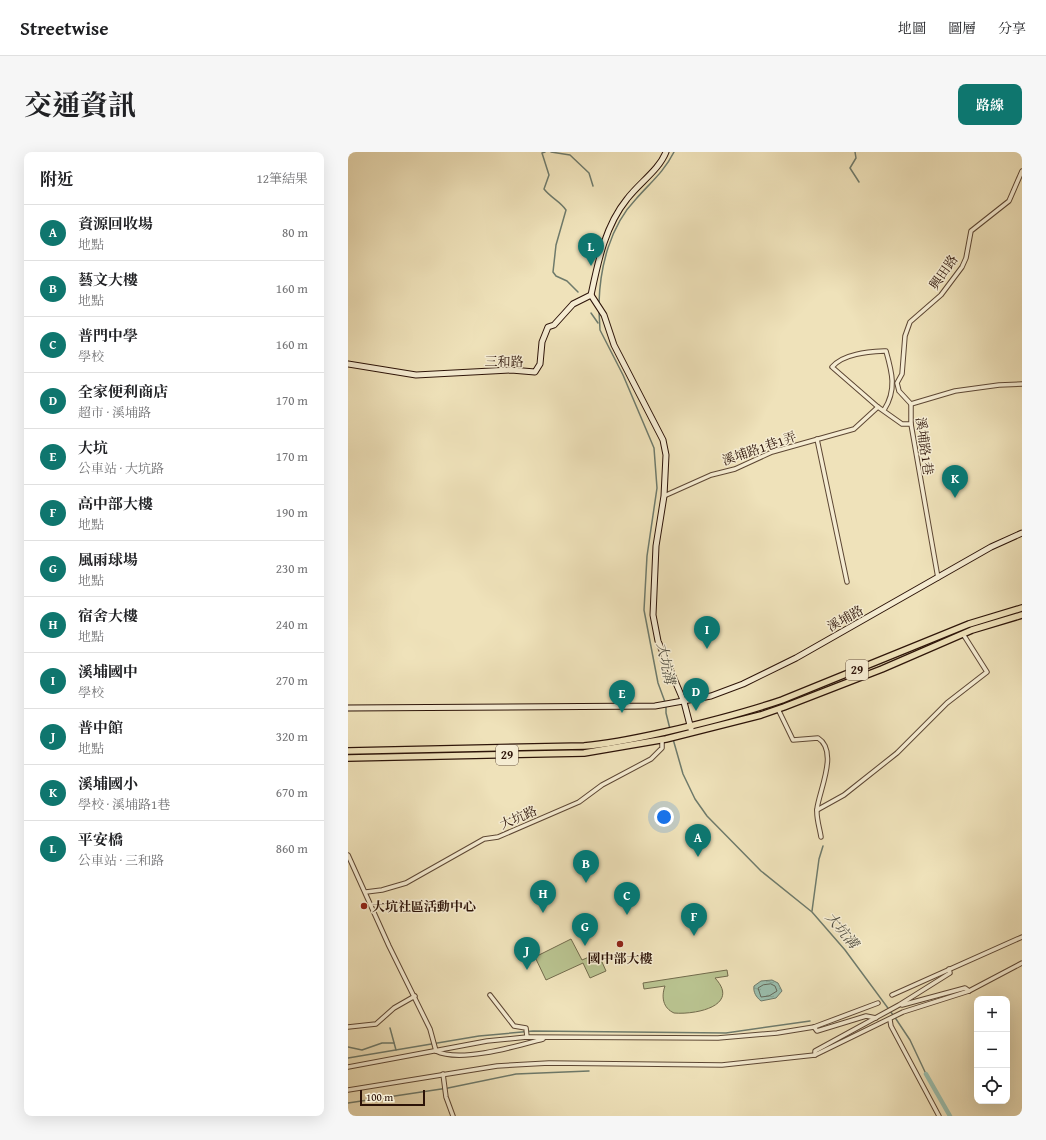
<!DOCTYPE html>
<html lang="zh-TW">
<head>
<meta charset="utf-8">
<style>
  :root { --surface:#fff; --page:#f6f6f6; --text:#202124; --muted:#757577; --line:#e0e0e0; --accent:#0f766e }
  body { margin:0; font-family:"Gentium Book Plus","Noto Serif TC",serif; background:var(--page); color:var(--text) }
  .controls { position:absolute; right:12px; bottom:12px; display:grid; overflow:hidden; border-radius:8px; box-shadow:0 4px 16px #0002 }
  .controls button { width:36px; height:36px; display:grid; place-items:center; padding:0; border:0; border-bottom:1px solid var(--line); background:var(--surface); color:var(--text); font:20px sans-serif }
  .scale { position:absolute; left:12px; bottom:10px; width:65px; box-sizing:border-box; padding-left:4px; border:2px solid #2c1308; border-top:0; font-size:11px; line-height:14px; white-space:nowrap; color:#2c1308; -webkit-text-stroke:3px #f5ecd2; paint-order:stroke }
  .you { position:absolute; left:316px; top:665px; width:14px; height:14px; margin:-10px; border:3px solid #fff; border-radius:50%; background:#1a73e8; box-shadow:0 0 0 6px #1a73e833 }
  .badge { display:grid; place-items:center; width:26px; height:26px; border-radius:50%; background:var(--accent); color:#fff; font-size:13px; font-weight:700 }
  .pin { position:absolute; translate:-50% -33px; filter:drop-shadow(0 1px 2px #0008) }
  .pin::after { content:''; position:absolute; top:21px; width:14px; height:12px; background:inherit; clip-path:polygon(0 0,100% 0,50% 100%) }
  .list { margin:0; padding:0; list-style:none }
  h2 { display:flex; justify-content:space-between; align-items:center; height:52px; margin:0; padding:0 16px; font-size:17px }
  h2 small { font-size:13px; font-weight:400; color:var(--muted) }
  .list li { display:grid; grid-template-columns:26px 1fr auto; gap:12px; align-items:center; box-sizing:border-box; height:56px; padding:0 16px; border-top:1px solid var(--line) }
  .list b { display:block; font-size:15px; white-space:nowrap }
  .list p { margin:0; font-size:13px; white-space:nowrap; color:var(--muted) }
  .list em { font-size:13px; font-style:normal; color:var(--muted) }
  .icon { flex:none; width:22px; height:22px; fill:none; stroke:currentColor; stroke-width:2; stroke-linecap:round; stroke-linejoin:round }
  .map { position:relative; flex:none; width:674px; height:964px; overflow:hidden; border-radius:8px }
  header { display:flex; align-items:center; gap:24px; box-sizing:border-box; height:56px; padding:0 20px; background:var(--surface); border-bottom:1px solid var(--line) }
  header strong { font-size:19px }
  nav { display:flex; gap:22px; margin-inline-start:auto; font-size:14px }
  .intro { display:flex; align-items:center; justify-content:space-between; box-sizing:border-box; height:96px; padding:0 24px }
  h1 { margin:0; font-size:28px }
  .button { padding:10px 18px; border-radius:8px; background:var(--accent); color:#fff; font-size:14px; font-weight:700 }
  main { display:flex; gap:24px; padding:0 24px }
  aside { flex:1; background:var(--surface); border-radius:8px; box-shadow:0 4px 16px #0002 }
  .map>svg:first-child { display:block }
  .park { fill:#b9c390; stroke:#726b4c }
  .water { fill:url(#water-ripples); stroke:#6e7a6b }
  .lines { fill:none; stroke-linecap:round; stroke-linejoin:round }
  .shore { stroke:#63685a; stroke-width:1 }
  .stream { stroke:#6e7a6b; stroke-width:1.5 }
  .canal { stroke:#9abead; stroke-width:4.5 }
  .street-casing { stroke:#5d4734; stroke-width:5.5 }
  .secondary-casing { stroke:#2c1308; stroke-width:7 }
  .primary-casing { stroke:#2c1308; stroke-width:8 }
  .street { stroke:#f5ecd2; stroke-width:3.5 }
  .secondary { stroke:#f5ecd2; stroke-width:5 }
  .primary { stroke:#efe2ba; stroke-width:5.5 }
  .poi-dot { fill:#8f2418; stroke:#f5ecd2; stroke-width:1.5 }
  .labels { text-anchor:middle; stroke-width:3; stroke-linejoin:round; paint-order:stroke }
  .shield { fill:#f5ecd2; stroke:#685445; stroke-width:1 }
  .shield-label { font-size:12px; font-weight:bold; fill:#2c1308 }
  .street-label { font-size:13px; fill:#2c1308; stroke:#f5ecd2 }
  .poi-label { font-size:13px; font-weight:bold; fill:#2c1308; stroke:#f5ecd2; text-anchor:start }
  .water-label { font-size:14px; font-style:italic; fill:#524f42; stroke:#f5ecd2 }
</style>
</head>
<body>
<header>
<strong>Streetwise</strong>
<nav><a>地圖</a><a>圖層</a><a>分享</a></nav>
</header>
<div class="intro"><h1>交通資訊</h1><a class="button">路線</a></div>
<main>
<aside>
<h2>附近<small>12筆結果</small></h2>
<ul class="list">
<li><span class="badge">A</span><div><b>資源回收場</b><p>地點</p></div><em>80 m</em></li>
<li><span class="badge">B</span><div><b>藝文大樓</b><p>地點</p></div><em>160 m</em></li>
<li><span class="badge">C</span><div><b>普門中學</b><p>學校</p></div><em>160 m</em></li>
<li><span class="badge">D</span><div><b>全家便利商店</b><p>超市 · 溪埔路</p></div><em>170 m</em></li>
<li><span class="badge">E</span><div><b>大坑</b><p>公車站 · 大坑路</p></div><em>170 m</em></li>
<li><span class="badge">F</span><div><b>高中部大樓</b><p>地點</p></div><em>190 m</em></li>
<li><span class="badge">G</span><div><b>風雨球場</b><p>地點</p></div><em>230 m</em></li>
<li><span class="badge">H</span><div><b>宿舍大樓</b><p>地點</p></div><em>240 m</em></li>
<li><span class="badge">I</span><div><b>溪埔國中</b><p>學校</p></div><em>270 m</em></li>
<li><span class="badge">J</span><div><b>普中館</b><p>地點</p></div><em>320 m</em></li>
<li><span class="badge">K</span><div><b>溪埔國小</b><p>學校 · 溪埔路1巷</p></div><em>670 m</em></li>
<li><span class="badge">L</span><div><b>平安橋</b><p>公車站 · 三和路</p></div><em>860 m</em></li>
</ul>
</aside>
<div class="map">
<svg width="674" height="964" viewBox="0 0 674 964">
  <defs>
    <pattern id="water-ripples" width="26" height="14" patternUnits="userSpaceOnUse"><rect width="26" height="14" fill="#9abead"/><path d="M2 4q2-2 4 0t4 0M15 11q2-2 4 0t4 0" fill="none" stroke="#85a293"/></pattern>
  </defs>
  <rect width="100%" height="100%" fill="#efe2ba"/>
  <filter id="stains"><feTurbulence type="fractalNoise" baseFrequency=".005" numOctaves="4"/><feColorMatrix values="0 0 0 0 .2 0 0 0 0 .09 0 0 0 0 .02 0 0 0 .5 -.17"/></filter>
  <radialGradient id="worn" r=".72"><stop offset=".6" stop-color="#630" stop-opacity="0"/><stop offset="1" stop-color="#630" stop-opacity=".3"/></radialGradient>
  <g class="park">
    <path d="M223 787 234 808 250 801 258 819 242 826 235 811 198 828 187 805Z"/>
    <path d="M379 818 380 824 367 826C393 854 347 863 326 861 315 856 313 845 317 834L296 837 295 831Z"/>
  </g>
  <path class="water" d="M424 828 430 831 434 839 428 846 413 849C408 845 405 840 406 834L413 829Z"/>
  <g class="lines">
    <path class="shore" d="M423 832 427 834 429 839 421 844 413 845 410 836 415 833Z"/>
    <g class="stream">
      <path d="M197 0 194 1 201 23 196 37C203 46 212 49 218 58L208 93 205 120 208 124 219 129 230 140"/>
      <path d="M203 0 222 3 241 21 245 34"/>
      <path d="M507 0 508 6 502 16 511 30"/>
      <path d="M251 151C252 115 262 74 288 47 302 31 316 20 326 0"/>
      <path d="M251 159 252 178 275 223 306 296 309 336 299 404 296 458 310 531 317 550"/>
      <path d="M243 161 250 171"/>
      <path d="M318 554V561L322 577"/>
      <path d="M325 587 335 622 347 647 359 664 413 719 464 760 497 798 548 867 562 888 578 922"/>
      <path d="M464 759 471 707 475 694"/>
      <path d="M42 876 48 898"/>
      <path d="M0 895 14 898 34 891H46"/>
      <path d="M0 906 131 884 185 879 378 881 462 869"/>
      <path d="M0 951 100 936 168 922 241 919"/>
    </g>
    <path class="canal" d="M578 922 602 964"/>
    <defs>
      <g id="street">
        <path d="M563 252 607 239 651 233 674 232"/>
        <path d="M536 258C549 238 544 220 538 199 521 200 496 201 484 215L530 255 554 272H563"/>
        <path d="M469 287 499 430"/>
        <path d="M316 344 363 323 387 317 424 300 506 277 530 255"/>
        <path d="M590 426 563 272V252L551 239 549 231 554 222 557 184 562 170 593 143 614 115 618 106 623 79 661 49 674 19"/>
        <path d="M430 557 445 588 470 586C491 599 471 639 469 657 468 666 472 677 473 685"/>
        <path d="M469 658 496 643 549 601 599 551 639 520 615 482"/>
        <path d="M0 703 41 794 82 877 88 899"/>
        <path d="M18 740 34 738 58 731 136 687 150 685 231 650 254 633 303 607 314 596V587"/>
        <path d="M142 843 166 874 178 876 179 885"/>
        <path d="M544 843 674 785"/>
        <path d="M554 853 617 836 621 839"/>
        <path d="M542 868 543 874 591 964"/>
        <path d="M0 875 28 872 46 856 67 844"/>
        <path d="M466 875 469 879 518 864 528 866"/>
        <path d="M88 899C112 911 169 894 195 887"/>
        <path d="M467 903V899L551 853 602 821 601 817"/>
        <path d="M0 915 139 889 179 885 370 886 429 881 466 875 530 851"/>
        <path d="M95 922 98 945 105 964"/>
        <path d="M0 938 149 914 201 911 374 913 467 903 555 860 621 839 674 811"/>
      </g>
      <g id="secondary">
        <path d="M243 143 256 163 266 193 315 288 318 303 316 344 308 394 305 463 310 489 336 550 343 577"/>
        <path d="M0 212 68 223 163 218 187 220 192 212 194 190 200 175 206 173 225 152 243 143C250 110 257 74 279 47 291 31 311 18 318 0"/>
        <path d="M0 556 307 554 363 544 395 532 448 506 643 395 674 381"/>
      </g>
      <g id="primary">
        <path d="M0 599 236 594C263 592 290 586 317 580 356 571 396 561 434 548L621 472 674 456"/>
        <path d="M0 606 236 601 318 587 413 563 436 555 534 517 624 478 674 463"/>
      </g>
    </defs>
    <use href="#street" class="street-casing"/>
    <use href="#secondary" class="secondary-casing"/>
    <use href="#primary" class="primary-casing"/>
    <use href="#street" class="street"/>
    <use href="#secondary" class="secondary"/>
    <use href="#primary" class="primary"/>
  </g>
  <g class="poi-dot">
    <circle cx="16" cy="754" r="4"/>
    <circle cx="272" cy="792" r="4"/>
  </g>
  <g class="labels">
    <g class="shield">
      <rect x="498" y="508" width="22" height="20" rx="3"/>
      <rect x="148" y="593" width="22" height="20" rx="3"/>
    </g>
    <g class="shield-label">
      <text x="509" y="522">29</text>
      <text x="159" y="607">29</text>
    </g>
    <g class="street-label">
      <text transform="translate(595 120) rotate(-55)" y="5">興田路</text>
      <text transform="translate(156 209) rotate(1)" y="5">三和路</text>
      <text transform="translate(577 294) rotate(82)" y="5">溪埔路1巷</text>
      <text transform="translate(411 296) rotate(-19)" y="5">溪埔路1巷1弄</text>
      <text transform="translate(497 466) rotate(-29)" y="5">溪埔路</text>
      <text transform="translate(170 665) rotate(-23)" y="5">大坑路</text>
    </g>
    <g class="poi-label">
      <text x="24" y="759">大坑社區活動中心</text>
      <text x="272" y="811" text-anchor="middle">國中部大樓</text>
    </g>
    <g class="water-label">
      <text transform="translate(318 511) rotate(78)" y="5">大坑溝</text>
      <text transform="translate(494 778) rotate(50)" y="5">大坑溝</text>
    </g>
  </g>
  <rect width="100%" height="100%" filter="url(#stains)"/>
  <rect width="100%" height="100%" fill="url(#worn)"/>
</svg>
<div class="controls">
<button>+</button>
<button>−</button>
<button><svg class="icon" aria-label="locate" viewBox="0 0 24 24"><circle cx="12" cy="12" r="6"/><path d="M12 2v4M12 18v4M2 12h4M18 12h4"/></svg></button>
</div>
<div class="scale">100 m</div>
<div class="you"></div>
<div class="pin badge" style="left:350px;top:705px">A</div>
<div class="pin badge" style="left:238px;top:731px">B</div>
<div class="pin badge" style="left:279px;top:763px">C</div>
<div class="pin badge" style="left:348px;top:559px">D</div>
<div class="pin badge" style="left:274px;top:561px">E</div>
<div class="pin badge" style="left:346px;top:784px">F</div>
<div class="pin badge" style="left:237px;top:794px">G</div>
<div class="pin badge" style="left:195px;top:761px">H</div>
<div class="pin badge" style="left:359px;top:497px">I</div>
<div class="pin badge" style="left:179px;top:818px">J</div>
<div class="pin badge" style="left:607px;top:346px">K</div>
<div class="pin badge" style="left:243px;top:114px">L</div>
</div>
</main>
</body>
</html>
